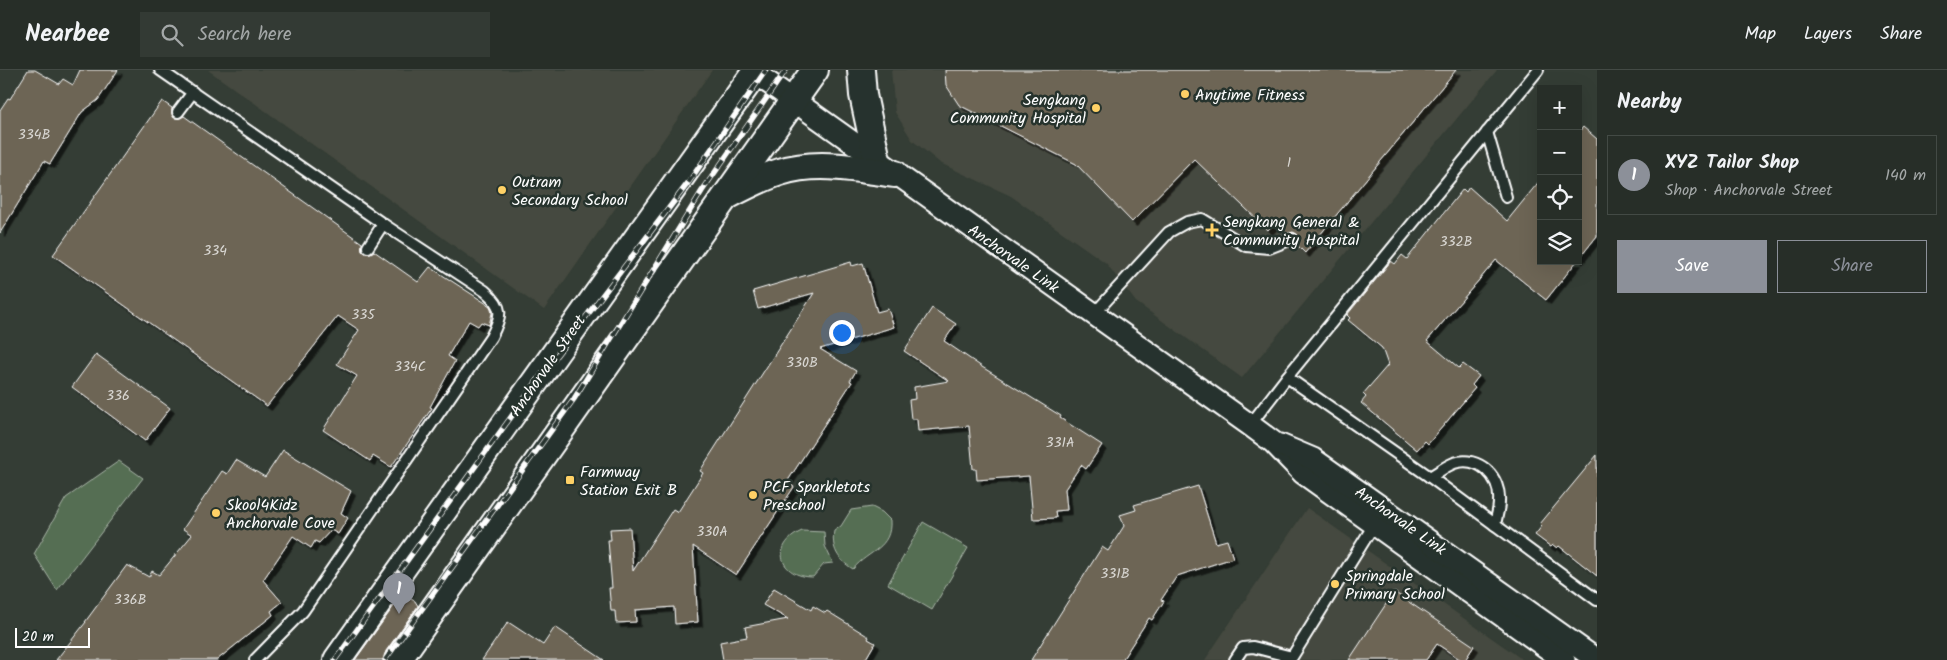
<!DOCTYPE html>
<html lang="en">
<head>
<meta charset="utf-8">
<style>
  :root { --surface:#272e28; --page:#333a34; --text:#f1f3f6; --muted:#a4a8a8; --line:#434a45; --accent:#8c9099 }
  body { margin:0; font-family:Kalam,sans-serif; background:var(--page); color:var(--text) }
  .controls { position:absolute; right:15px; top:15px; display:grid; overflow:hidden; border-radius:0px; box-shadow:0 5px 20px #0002 }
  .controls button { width:45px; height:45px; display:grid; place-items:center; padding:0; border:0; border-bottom:1px solid var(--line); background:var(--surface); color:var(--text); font:25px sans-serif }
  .scale { position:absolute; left:15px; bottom:12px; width:75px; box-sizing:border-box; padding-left:5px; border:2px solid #fff; border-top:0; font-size:14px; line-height:18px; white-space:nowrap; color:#fff; -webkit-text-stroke:4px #26332d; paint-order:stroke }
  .you { position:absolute; left:841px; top:262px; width:18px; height:18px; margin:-12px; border:4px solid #fff; border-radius:50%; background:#1a73e8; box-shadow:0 0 0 8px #1a73e833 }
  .badge { display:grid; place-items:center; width:32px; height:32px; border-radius:50%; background:var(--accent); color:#fff; font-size:16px; font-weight:700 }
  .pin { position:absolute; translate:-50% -41px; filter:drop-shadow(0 1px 2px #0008) }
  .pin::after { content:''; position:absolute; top:26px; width:18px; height:15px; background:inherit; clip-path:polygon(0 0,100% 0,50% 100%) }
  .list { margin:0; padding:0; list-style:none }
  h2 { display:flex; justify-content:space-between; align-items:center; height:65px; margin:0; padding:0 20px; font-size:21px }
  h2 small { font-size:16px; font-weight:400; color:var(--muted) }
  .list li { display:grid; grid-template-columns:32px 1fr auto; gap:15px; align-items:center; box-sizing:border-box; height:80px; margin:0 10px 10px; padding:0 10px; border:1px solid var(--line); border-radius:0px }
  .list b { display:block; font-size:19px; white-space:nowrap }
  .list p { margin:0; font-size:16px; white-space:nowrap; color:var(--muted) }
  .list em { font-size:16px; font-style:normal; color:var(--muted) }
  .actions { display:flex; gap:10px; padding:15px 20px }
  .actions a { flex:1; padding:11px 0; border:1px solid var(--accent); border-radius:0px; text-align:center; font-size:18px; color:var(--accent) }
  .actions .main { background:var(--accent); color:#fff }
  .icon { flex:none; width:28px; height:28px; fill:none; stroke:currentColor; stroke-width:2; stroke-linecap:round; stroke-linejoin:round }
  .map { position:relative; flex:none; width:1597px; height:590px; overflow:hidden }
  header { display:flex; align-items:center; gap:30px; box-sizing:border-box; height:70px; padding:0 25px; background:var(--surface); border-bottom:1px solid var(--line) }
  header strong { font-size:24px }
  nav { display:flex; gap:28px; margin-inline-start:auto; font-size:18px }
  .search { width:350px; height:45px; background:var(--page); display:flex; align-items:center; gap:12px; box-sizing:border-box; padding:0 18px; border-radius:0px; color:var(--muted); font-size:19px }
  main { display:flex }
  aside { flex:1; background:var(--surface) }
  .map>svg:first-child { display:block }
  .built { fill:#45493f }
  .green { fill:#556e53; stroke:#aab6a9 }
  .building { fill:#6d6555; stroke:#fff; filter:url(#shadow) }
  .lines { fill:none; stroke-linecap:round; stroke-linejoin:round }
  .service-casing { stroke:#fff; stroke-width:14 }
  .minor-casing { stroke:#fff; stroke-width:25 }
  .tertiary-casing { stroke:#fff; stroke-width:30 }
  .service { stroke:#26332d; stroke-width:10 }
  .minor { stroke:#26332d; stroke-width:21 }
  .tertiary { stroke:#26332d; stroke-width:26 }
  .rail-casing { stroke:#fff; stroke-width:5.5 }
  .rail { stroke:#26332d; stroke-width:4; stroke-dasharray:11; stroke-linecap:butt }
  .poi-dot { fill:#ffd166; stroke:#26332d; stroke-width:2 }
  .labels { text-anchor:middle; stroke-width:5; stroke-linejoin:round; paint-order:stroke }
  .number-label { font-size:14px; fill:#dad8d4 }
  .poi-label { font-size:16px; fill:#fff; stroke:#26332d; text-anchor:start }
  .street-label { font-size:16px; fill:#fff; stroke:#26332d }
</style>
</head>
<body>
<header>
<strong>Nearbee</strong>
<div class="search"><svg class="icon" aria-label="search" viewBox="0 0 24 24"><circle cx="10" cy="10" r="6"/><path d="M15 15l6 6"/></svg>Search here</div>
<nav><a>Map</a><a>Layers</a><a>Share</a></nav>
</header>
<main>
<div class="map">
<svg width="1597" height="590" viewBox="0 0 1597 590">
  <defs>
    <filter id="shadow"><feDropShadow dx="4.5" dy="4.5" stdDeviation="0" flood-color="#0009"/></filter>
  </defs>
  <rect width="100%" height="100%" fill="#343d35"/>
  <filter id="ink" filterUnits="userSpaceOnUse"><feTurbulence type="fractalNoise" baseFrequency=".02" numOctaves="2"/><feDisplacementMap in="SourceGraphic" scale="10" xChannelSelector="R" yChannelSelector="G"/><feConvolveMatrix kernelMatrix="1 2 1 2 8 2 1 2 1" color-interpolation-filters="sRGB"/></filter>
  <g filter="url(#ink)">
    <g class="built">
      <path d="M208 0H712L544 240Z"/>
      <path d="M891 0H1497L1242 308 1136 232 1106 193 1011 126 940 93 912 70 895 42Z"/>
      <path d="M1307 438 1523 590H1205Z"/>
    </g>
    <g class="green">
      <path d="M119 391 143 408 57 520 34 484 66 428Z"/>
      <path d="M872 437 882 442 890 450C892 479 869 480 853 499 838 490 831 478 834 461L841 456 851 440Z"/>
      <path d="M923 452 968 478 932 540 888 514Z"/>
      <path d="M802 461 824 462 825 476 833 493 824 494 813 507C779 507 770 475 802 461Z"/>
    </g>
    <g class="building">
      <path d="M28 0H35L59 14 63 9 73 15 80 0H118L98 30 82 42 50 94 44 91 0 163V40L8 28 10 29Z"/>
      <path d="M945 0H1456L1305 183 1296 174 1299 170 1297 164 1293 162 1286 164 1275 153 1268 160 1194 89 1132 152 1076 94 959 35 946 15Z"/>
      <path d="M162 31 172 38V44L174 48H180L184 46 362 173V180L365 183H371L374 181 418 212 430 197 490 236 492 243 489 255 481 252 478 256 469 251 448 286 455 291 430 337 432 338 391 397 373 386 370 391 323 360 357 306 337 294 359 260 338 246 267 336 53 185Z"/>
      <path d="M1583 57 1597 69V166L1578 190V63Z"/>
      <path d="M1541 109V191H1577L1546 230 1496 190 1462 230 1427 271 1459 298 1463 294 1479 306 1472 315 1475 318 1428 374 1425 371 1417 380 1361 333 1366 327 1363 324 1388 295 1382 278 1348 250 1350 248 1347 245 1391 191 1395 194 1402 185 1407 189 1463 119 1466 122 1469 117 1507 151Z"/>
      <path d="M851 192 852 196 863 193 877 242 888 239 894 257 820 279 856 301 850 311 852 312 787 412 794 417 736 505 693 476 698 552 675 554 674 537 635 540 636 552 616 553 615 541H611L609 518H612L608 470H611L610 459 630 458 633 501 673 439 678 442 703 403 700 401 814 223 758 239 753 221Z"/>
      <path d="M932 238 956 254 944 271 982 297 1061 346 1060 348 1102 375 1086 399 1081 395 1065 419 1067 440 1055 441 1056 448 1033 449 1029 406 977 410 976 399H973L969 356 918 361 917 349H911L909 330 915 329 914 317 949 311 904 281Z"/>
      <path d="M96 284 170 338 145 371 72 317Z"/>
      <path d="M283 380 351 421 341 443 348 448 338 464 331 460 319 473 315 471 311 478 293 466 263 510 282 532 271 541 273 545 217 590H56L86 552H85L127 495 149 507 152 501 159 505 192 465 183 459 222 401 227 404 236 390 265 407Z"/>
      <path d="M1597 385V506L1559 476 1557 478 1553 475 1551 477 1535 465 1542 456 1540 454Z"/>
      <path d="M1198 416 1216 473 1227 470 1233 488 1177 506 1161 530 1164 531 1152 550 1149 548 1122 590H1031L1102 477 1108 481 1124 456 1120 445 1136 440 1134 435Z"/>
      <path d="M774 518 811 540 813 536 825 543 827 541 869 567 868 569 875 573 865 590H723L720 572 747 567 745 557 788 549 763 535Z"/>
      <path d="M1394 522 1474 576 1465 590H1461L1437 574 1426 590H1349Z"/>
      <path d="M402 525 415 531 418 536 386 581 383 590H355Z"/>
      <path d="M508 552 543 575 555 557 604 590H482Z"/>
    </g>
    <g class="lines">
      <defs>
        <g id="service">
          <path d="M160 0 383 154 485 221C504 237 502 246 491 267L303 541 255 590"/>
          <path d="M178 42 193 22"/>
          <path d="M1487 62 1506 127"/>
          <path d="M368 177 383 154"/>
          <path d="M1093 245 1169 162 1187 152 1202 149 1246 176 1269 178 1292 169"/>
          <path d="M1287 307 1430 407 1597 530"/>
          <path d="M1250 355 1287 307 1538 0"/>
          <path d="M1430 407C1437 403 1446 396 1454 393 1479 385 1501 407 1499 432 1499 440 1496 448 1495 455"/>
          <path d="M1235 590 1243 578 1253 577 1292 587 1375 453"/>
        </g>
        <g id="minor">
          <path d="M755 3 1250 355 1273 372 1303 403 1564 590"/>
          <path d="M1280 375 1313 389 1597 590"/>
        </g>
        <g id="tertiary">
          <path d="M861 0 863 25 877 90"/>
          <path d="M727 126C744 117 761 108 780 102 817 90 858 99 895 104"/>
          <path d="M337 590 757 0"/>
          <path d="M398 590 815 0"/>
        </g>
      </defs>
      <use href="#service" class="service-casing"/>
      <use href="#minor" class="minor-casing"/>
      <use href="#tertiary" class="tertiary-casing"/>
      <use href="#service" class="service"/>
      <use href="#minor" class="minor"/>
      <use href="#tertiary" class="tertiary"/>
      <defs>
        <g id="rail">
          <path d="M335 590 540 307 688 113 766 0"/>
          <path d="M385 590 574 329 702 121 786 0"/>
        </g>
      </defs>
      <use href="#rail" class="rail-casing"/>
      <use href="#rail" class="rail"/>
    </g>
  </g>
  <g class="poi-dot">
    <circle cx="1185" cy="24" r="5"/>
    <circle cx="1096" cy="38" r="5"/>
    <circle cx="502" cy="120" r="5"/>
    <path d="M1209.5 152.5h5v5h5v5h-5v5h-5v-5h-5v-5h5z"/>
    <rect x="565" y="405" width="10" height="10" rx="2.5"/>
    <circle cx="753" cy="425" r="5"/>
    <circle cx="216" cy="443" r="5"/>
    <circle cx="1335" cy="514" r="5"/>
  </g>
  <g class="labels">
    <g class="number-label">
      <text x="34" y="69">334B</text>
      <text x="1289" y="97">1</text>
      <text x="1456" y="176">332B</text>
      <text x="215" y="185">334</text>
      <text x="363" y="249">335</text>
      <text x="802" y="297">330B</text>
      <text x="410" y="301">334C</text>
      <text x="118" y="330">336</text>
      <text x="1060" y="377">331A</text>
      <text x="712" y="466">330A</text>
      <text x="1115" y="508">331B</text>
      <text x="130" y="534">336B</text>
    </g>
    <g class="poi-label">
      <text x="1195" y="30">Anytime Fitness</text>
      <text x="1086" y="35" text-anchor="end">Sengkang<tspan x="1086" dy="18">Community Hospital</tspan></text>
      <text x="512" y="117">Outram<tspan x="512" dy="18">Secondary School</tspan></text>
      <text x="1223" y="157">Sengkang General &amp;<tspan x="1223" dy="18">Community Hospital</tspan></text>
      <text x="580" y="407">Farmway<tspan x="580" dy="18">Station Exit B</tspan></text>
      <text x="763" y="422">PCF Sparkletots<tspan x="763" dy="18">Preschool</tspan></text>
      <text x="226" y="440">Skool4Kidz<tspan x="226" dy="18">Anchorvale Cove</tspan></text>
      <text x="1345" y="511">Springdale<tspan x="1345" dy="18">Primary School</tspan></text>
    </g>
    <g class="street-label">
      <text transform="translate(1014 188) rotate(35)" y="6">Anchorvale Link</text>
      <text transform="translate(547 295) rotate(-55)" y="6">Anchorvale Street</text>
      <text transform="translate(1401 450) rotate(35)" y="6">Anchorvale Link</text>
    </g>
  </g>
</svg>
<div class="controls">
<button>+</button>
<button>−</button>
<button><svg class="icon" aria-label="locate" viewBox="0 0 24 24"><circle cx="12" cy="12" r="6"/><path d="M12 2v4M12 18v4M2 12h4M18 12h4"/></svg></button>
<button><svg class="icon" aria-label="layers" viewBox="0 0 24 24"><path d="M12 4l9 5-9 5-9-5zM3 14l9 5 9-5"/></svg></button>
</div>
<div class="scale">20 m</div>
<div class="you"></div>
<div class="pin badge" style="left:399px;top:544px">1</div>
</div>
<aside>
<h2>Nearby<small></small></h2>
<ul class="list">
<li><span class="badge">1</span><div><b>XYZ Tailor Shop</b><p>Shop · Anchorvale Street</p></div><em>140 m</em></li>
</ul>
<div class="actions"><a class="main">Save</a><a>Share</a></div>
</aside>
</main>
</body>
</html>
